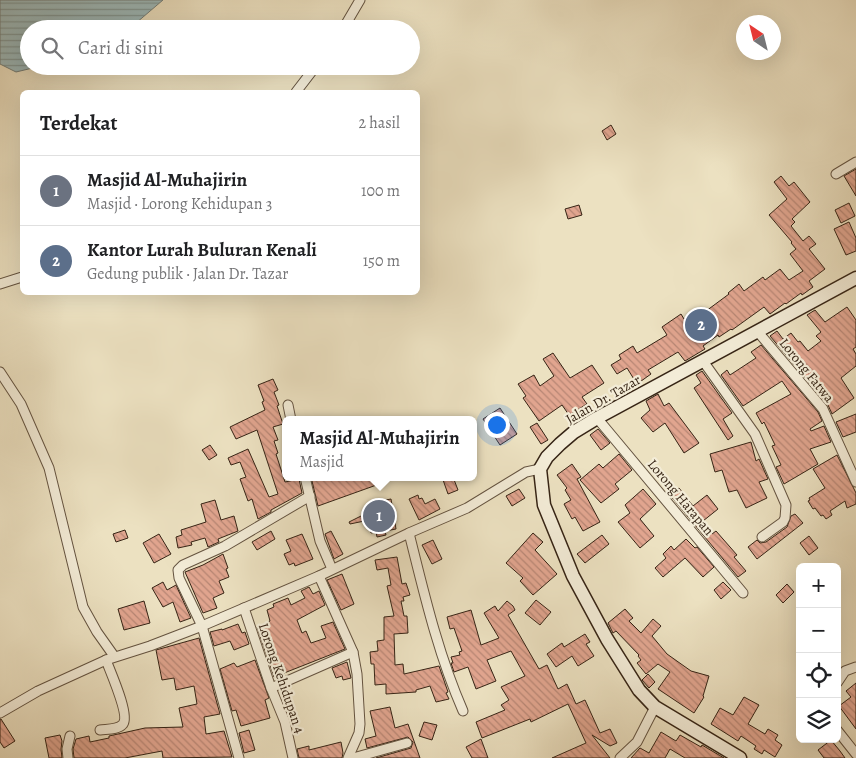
<!DOCTYPE html>
<html lang="id">
<head>
<meta charset="utf-8">
<style>
  :root { --surface:#fff; --page:#f6f6f6; --text:#202124; --muted:#757577; --line:#e0e0e0; --accent:#2563eb }
  body { margin:0; font-family:Alegreya,serif; background:var(--page); color:var(--text) }
  .controls { position:absolute; right:15px; bottom:15px; display:grid; overflow:hidden; border-radius:8px; box-shadow:0 5px 20px #0002 }
  .controls button { width:45px; height:45px; display:grid; place-items:center; padding:0; border:0; border-bottom:1px solid var(--line); background:var(--surface); color:var(--text); font:25px sans-serif }
  .compass { position:absolute; left:736px; top:15px; width:45px; height:45px; border-radius:50%; background:var(--surface); box-shadow:0 5px 20px #0002; rotate:325deg }
  .you { position:absolute; left:496px; top:424px; width:18px; height:18px; margin:-12px; border:4px solid #fff; border-radius:50%; background:#1a73e8; box-shadow:0 0 0 8px #1a73e833 }
  .badge { display:grid; place-items:center; width:32px; height:32px; border-radius:50%; background:var(--accent); color:#fff; font-size:16px; font-weight:700 }
  .pin { position:absolute; translate:-50% -50%; border:2px solid #fff; box-shadow:0 1px 5px #0006 }
  .popup { position:absolute; left:282px; top:416px; width:195px; height:65px; box-sizing:border-box; display:grid; place-content:center; border-radius:8px; background:var(--surface); filter:drop-shadow(0 1px 4px #0005); font-size:16px; white-space:nowrap; color:var(--muted) }
  .popup b { font-size:19px; color:var(--text) }
  .popup::after { content:''; position:absolute; left:50%; top:100%; margin-left:-10px; border:10px solid transparent; border-top-color:var(--surface) }
  .list { margin:0; padding:0; list-style:none }
  h2 { display:flex; justify-content:space-between; align-items:center; height:65px; margin:0; padding:0 20px; font-size:21px }
  h2 small { font-size:16px; font-weight:400; color:var(--muted) }
  .list li { display:grid; grid-template-columns:32px 1fr auto; gap:15px; align-items:center; box-sizing:border-box; height:70px; padding:0 20px; border-top:1px solid var(--line) }
  .list b { display:block; font-size:19px; white-space:nowrap }
  .list p { margin:0; font-size:16px; white-space:nowrap; color:var(--muted) }
  .list em { font-size:16px; font-style:normal; color:var(--muted) }
  .icon { flex:none; width:28px; height:28px; fill:none; stroke:currentColor; stroke-width:2; stroke-linecap:round; stroke-linejoin:round }
  .map { position:relative; flex:none; width:856px; height:758px; overflow:hidden }
  .search { position:absolute; background:var(--surface); box-shadow:0 5px 20px #0002; left:20px; top:20px; width:400px; height:55px; display:flex; align-items:center; gap:12px; box-sizing:border-box; padding:0 18px; border-radius:28px; color:var(--muted); font-size:19px }
  .panel { position:absolute; background:var(--surface); box-shadow:0 5px 20px #0002; left:20px; top:90px; width:400px; height:205px; border-radius:8px }
  .map>svg:first-child { display:block }
  .water { fill:url(#water-rules); stroke:#747f7a }
  .building { fill:url(#building-back-hatch); stroke:#362415 }
  .lines { fill:none; stroke-linecap:round; stroke-linejoin:round }
  .street-casing { stroke:#645340; stroke-width:11 }
  .secondary-casing { stroke:#362415; stroke-width:15 }
  .street { stroke:#f3ecd7; stroke-width:9 }
  .secondary { stroke:#f3ecd7; stroke-width:12 }
  .labels { text-anchor:middle; stroke-width:4.5; stroke-linejoin:round; paint-order:stroke }
  .street-label { font-size:14px; fill:#362415; stroke:#f3ecd7 }
</style>
</head>
<body>
<div class="map">
<svg width="856" height="758" viewBox="0 0 856 758">
  <defs>
    <pattern id="water-rules" width="6" height="5" patternUnits="userSpaceOnUse" patternTransform="scale(1.25)"><rect width="6" height="5" fill="#9dbbbd"/><path d="M0 2.5h6" fill="none" stroke="#819898"/></pattern>
    <pattern id="building-back-hatch" width="6" height="6" patternUnits="userSpaceOnUse" patternTransform="scale(1.25)"><rect width="6" height="6" fill="#e1a58f"/><path d="M-1 5l2 2M0 0l6 6M5-1l2 2" fill="none" stroke="#b78674"/></pattern>
  </defs>
  <rect width="100%" height="100%" fill="#ece1c1"/>
  <filter id="stains"><feTurbulence type="fractalNoise" baseFrequency=".004" numOctaves="4"/><feColorMatrix values="0 0 0 0 .2 0 0 0 0 .09 0 0 0 0 .02 0 0 0 .5 -.17"/></filter>
  <radialGradient id="worn" r=".72"><stop offset=".6" stop-color="#630" stop-opacity="0"/><stop offset="1" stop-color="#630" stop-opacity=".3"/></radialGradient>
  <path class="water" d="M0 0H163L129 29H29V66H41L16 72 0 64Z"/>
  <g class="building">
    <path d="M611 125 616 134 607 140 602 131Z"/>
    <path d="M856 169V196L844 176Z"/>
    <path d="M781 176 789 186 794 182 810 202 792 219 795 222 791 226 803 241 809 236 816 244 809 249 825 269 809 281 813 287 802 295 801 293 786 304 785 303 770 314 764 307 732 330 731 329 719 337 718 335 703 346 705 349 685 361 678 352 648 370 651 374 637 384 627 368 617 374 611 365 621 359 619 355 633 346 637 353 667 335 662 327 681 314 684 319 699 309 702 314 729 294 728 293 739 284 744 291 763 277 765 280 780 269 789 280 803 271 790 254 796 249 791 243 792 242 769 215 787 199 774 182Z"/>
    <path d="M849 203 855 216 841 223 835 210Z"/>
    <path d="M579 205 582 215 568 219 565 209Z"/>
    <path d="M849 222 856 238V251L846 255 834 229Z"/>
    <path d="M847 307 856 320V347L853 349 856 354V366L841 378 854 398 832 414 828 405 770 336 777 331 783 339 791 333 798 342 800 341 808 351 821 341 816 336 821 332 807 315 815 310 825 322Z"/>
    <path d="M761 345 818 412 822 421 810 429 811 431 824 426 831 442 810 449 818 464 784 484 776 467 781 465 772 446 775 445 764 422 762 424 756 413 791 394 782 381 743 406 721 375 727 370 730 375 756 358 751 352Z"/>
    <path d="M553 353 570 378 592 365 604 383 582 397 587 404 569 415 562 405 539 421 523 398 526 396 518 384 534 375 540 386 554 376 543 359Z"/>
    <path d="M702 371 732 413 723 419 733 436 728 440 694 388 701 383 696 375Z"/>
    <path d="M273 379 278 390 274 392 279 405 277 406 283 424 273 427 278 440 274 441 278 453 276 454 285 482 299 479 302 493 271 510V512L258 519 252 499 248 501 240 479 246 477 240 462 231 465 228 458 248 449 269 497 278 494 257 430 236 439 230 427 265 410 262 402 264 401 258 385Z"/>
    <path d="M658 394 664 406 669 403 699 443 684 453 665 423 653 432 641 418 650 410 646 401Z"/>
    <path d="M500 408 517 434 500 445 483 419Z"/>
    <path d="M856 414V432L843 437 836 422Z"/>
    <path d="M537 423 548 440 541 444 530 427Z"/>
    <path d="M598 429 610 443 601 450 590 435Z"/>
    <path d="M751 442 756 461 759 459 768 479 759 482 767 498 746 508 737 490 729 492 722 470 715 472 710 454Z"/>
    <path d="M210 445 217 455 209 460 202 450Z"/>
    <path d="M619 454 632 470 615 484 619 489 601 503 580 480 599 464 603 468Z"/>
    <path d="M837 455 856 493V504L847 508 845 501 830 511 832 515 826 519 823 515 821 516 815 508 813 509 808 501 810 500 809 498 825 488 813 469Z"/>
    <path d="M572 464 581 477 577 479 600 522 583 531 575 517 572 519 564 504 571 500 565 490 567 488 557 475Z"/>
    <path d="M311 477H396V478L318 506Z"/>
    <path d="M442 477H453L458 490 448 494Z"/>
    <path d="M679 488 693 506 707 495 718 509 703 521 712 534 716 531 737 555 734 557 746 571 738 577 670 495Z"/>
    <path d="M519 489 525 498 512 506 506 496Z"/>
    <path d="M643 489 656 504 640 519 654 536 640 548 618 522 630 513 625 505Z"/>
    <path d="M418 495 419 499 422 498 425 504 435 499 440 509 419 520 409 499Z"/>
    <path d="M391 499 396 529 385 531 386 535 377 537 376 532 371 533 369 520 350 524 349 522 377 508 375 502Z"/>
    <path d="M215 500 221 520 234 516 238 531 218 539 219 542 208 547 205 538 191 542 192 545 178 548 176 537 182 535 181 530 206 522 201 504Z"/>
    <path d="M795 514 803 523 757 559 748 547 757 540 760 543 766 542 787 527 791 516Z"/>
    <path d="M125 530 128 538 116 542 113 534Z"/>
    <path d="M271 531 275 539 257 550 252 542Z"/>
    <path d="M331 531 343 554 334 559 325 534Z"/>
    <path d="M533 533 543 542 535 550 557 574 533 595 520 581 523 578 506 563Z"/>
    <path d="M159 534 171 554 154 563 143 543Z"/>
    <path d="M302 534 313 559 295 566 294 563 289 565 284 554 291 551 286 540Z"/>
    <path d="M602 535 609 544 585 563 577 554Z"/>
    <path d="M809 536 818 548 809 555 800 543Z"/>
    <path d="M686 539 695 548 697 547 714 567 703 577 685 558 663 577 655 568 666 558 663 554 671 546 674 550Z"/>
    <path d="M433 540 442 559 432 564 422 545Z"/>
    <path d="M223 554 228 568 226 569 229 577 219 581 224 593 213 598 217 608 203 613 185 572 203 565Z"/>
    <path d="M397 557 402 584 406 583 410 595 403 597 404 601H401L404 616H407L408 633 394 634 395 665 403 664 404 674 439 666 448 692 446 693 449 699 436 702 430 686 416 690V692L386 694V684L375 685 374 664H371L370 652 378 651 377 641 384 640V617L394 616 387 586 391 585 388 568 377 570 375 560Z"/>
    <path d="M342 574 354 604 341 610 327 580Z"/>
    <path d="M163 582 167 590 176 585 191 618 180 622 173 602 163 607 152 588Z"/>
    <path d="M723 582 731 590 721 599 714 590Z"/>
    <path d="M787 584 794 592 783 603 776 595Z"/>
    <path d="M309 587 313 594 319 591 325 605 297 620 302 633 306 631 311 643 326 638 321 626 333 622 345 649 274 677 257 627 270 621 267 610 274 607 273 604 288 598 291 605 305 598 301 591Z"/>
    <path d="M536 600 551 612 540 625 525 613Z"/>
    <path d="M144 601 150 623 124 630 118 609Z"/>
    <path d="M507 601 513 606 515 610 508 615 539 669 547 665 558 689 567 684 576 704 585 700 600 733 610 729 617 743 610 746 592 735 610 758H552L586 743 568 704 531 722 530 719 482 738 476 722 505 710 501 705 509 700 501 687 525 676 511 651 487 660 496 681 476 689 468 667 454 672 451 663H453L451 657 460 655 459 652 462 651 454 628 450 629 447 617 471 610 481 645 499 638 484 613 495 606 498 611Z"/>
    <path d="M625 609 633 618 629 621 641 633 653 619 661 626 652 636 667 654 691 671 709 676 703 696 704 697 694 713 658 689 670 672 658 664 646 674 637 663 641 660 638 656 639 655 616 631 613 633 608 623Z"/>
    <path d="M238 624 242 633 245 632 249 644 234 650 230 641 214 646 210 632 222 629V630Z"/>
    <path d="M585 634 590 642 586 644 594 656 578 666 572 656 556 667 547 654 562 643 564 647Z"/>
    <path d="M199 638 220 714 204 717 206 734 224 731 232 757 163 758 162 751 125 758H74L73 749 76 739 89 736 90 742 109 738V736L145 728 183 727 179 708 197 704 194 686 176 690 174 678 162 680 156 650Z"/>
    <path d="M255 660 269 698 265 700 270 718 241 726 236 710 232 711 220 669 234 663 237 667Z"/>
    <path d="M347 662 351 678 343 680 342 676 336 678 332 668Z"/>
    <path d="M648 674 655 682 649 688 642 680Z"/>
    <path d="M856 683V729L839 706 851 697 846 691Z"/>
    <path d="M744 697 759 705 748 724 765 734 768 729 778 735 775 740 782 745 775 757 764 750 762 754 754 749 756 746 741 736 738 741 711 724 720 708 733 715Z"/>
    <path d="M390 707 395 728 408 724 420 758H376L411 748 413 742 408 737 367 748 365 739 376 736 370 711Z"/>
    <path d="M0 719H1L15 741 4 748 0 742Z"/>
    <path d="M424 722 437 725 432 740 419 736Z"/>
    <path d="M249 730 255 750 244 753 239 733Z"/>
    <path d="M661 732 676 741 680 735 701 747 702 745 724 758H685L670 749 665 758H631L640 748 649 753Z"/>
    <path d="M60 735 62 741 61 749 62 758H49L45 738Z"/>
    <path d="M481 739 488 758H472L466 747Z"/>
    <path d="M831 740 840 751 845 758H824L818 750Z"/>
    <path d="M341 742 343 753 342 758H299L297 749 309 746V750Z"/>
  </g>
  <g class="lines">
    <defs>
      <g id="street">
        <path d="M343 29 360 0"/>
        <path d="M296 92 316 66"/>
        <path d="M836 174 856 162"/>
        <path d="M0 284 22 277"/>
        <path d="M758 332 823 409 856 482"/>
        <path d="M703 361 755 434 786 505 785 518 783 522 762 537"/>
        <path d="M0 372 21 404 49 468 83 607 97 632 114 656"/>
        <path d="M288 405 291 420"/>
        <path d="M597 418 743 593"/>
        <path d="M305 477 320 541 332 569"/>
        <path d="M409 533C424 593 438 654 463 711"/>
        <path d="M319 576 353 652 357 674 360 724 359 733 348 758"/>
        <path d="M244 608 271 688 285 722 293 758"/>
        <path d="M837 683 845 671 856 667"/>
        <path d="M271 688 353 652"/>
        <path d="M0 713 38 691 106 660 150 646 202 626 319 576 409 533 467 508 526 472 540 469"/>
        <path d="M100 730C107 729 118 730 123 724 130 715 110 671 106 660"/>
        <path d="M837 730 856 754"/>
        <path d="M68 758 67 749 70 736"/>
        <path d="M239 758 202 626 179 578 178 570 183 565 225 546 310 496"/>
        <path d="M353 758 407 743"/>
        <path d="M620 758 637 742 655 707"/>
      </g>
      <path id="secondary" d="M740 758 655 707 639 690 607 639 573 576 544 505 540 469 547 457 560 444 574 432 597 418 856 278"/>
    </defs>
    <use href="#street" class="street-casing"/>
    <use href="#secondary" class="secondary-casing"/>
    <use href="#street" class="street"/>
    <use href="#secondary" class="secondary"/>
  </g>
  <g class="labels">
    <g class="street-label">
      <text transform="translate(807 370) rotate(51)" y="5">Lorong Fatwa</text>
      <text transform="translate(603 399) rotate(-30)" y="5">Jalan Dr. Tazar</text>
      <text transform="translate(681 497) rotate(50)" y="5">Lorong Harapan</text>
      <text transform="translate(282 678) rotate(71)" y="5">Lorong Kehidupan 4</text>
    </g>
  </g>
  <rect width="100%" height="100%" filter="url(#stains)"/>
  <rect width="100%" height="100%" fill="url(#worn)"/>
</svg>
<div class="controls">
<button>+</button>
<button>−</button>
<button><svg class="icon" aria-label="locate" viewBox="0 0 24 24"><circle cx="12" cy="12" r="6"/><path d="M12 2v4M12 18v4M2 12h4M18 12h4"/></svg></button>
<button><svg class="icon" aria-label="layers" viewBox="0 0 24 24"><path d="M12 4l9 5-9 5-9-5zM3 14l9 5 9-5"/></svg></button>
</div>
<svg class="compass" viewBox="-18 -18 36 36"><path d="M0-13l5 13h-10z" fill="#e53935"/><path d="M0 13l5-13h-10z" fill="#757577"/></svg>
<div class="you"></div>
<div class="pin badge" style="left:379px;top:516px;background:#6b7280">1</div>
<div class="popup"><b>Masjid Al-Muhajirin</b>Masjid</div>
<div class="pin badge" style="left:701px;top:325px;background:#5c6f8a">2</div>
<div class="search"><svg class="icon" aria-label="search" viewBox="0 0 24 24"><circle cx="10" cy="10" r="6"/><path d="M15 15l6 6"/></svg>Cari di sini</div>
<section class="panel">
<h2>Terdekat<small>2 hasil</small></h2>
<ul class="list">
<li><span class="badge" style="background:#6b7280">1</span><div><b>Masjid Al-Muhajirin</b><p>Masjid · Lorong Kehidupan 3</p></div><em>100 m</em></li>
<li><span class="badge" style="background:#5c6f8a">2</span><div><b>Kantor Lurah Buluran Kenali</b><p>Gedung publik · Jalan Dr. Tazar</p></div><em>150 m</em></li>
</ul>
</section>
</div>
</body>
</html>
